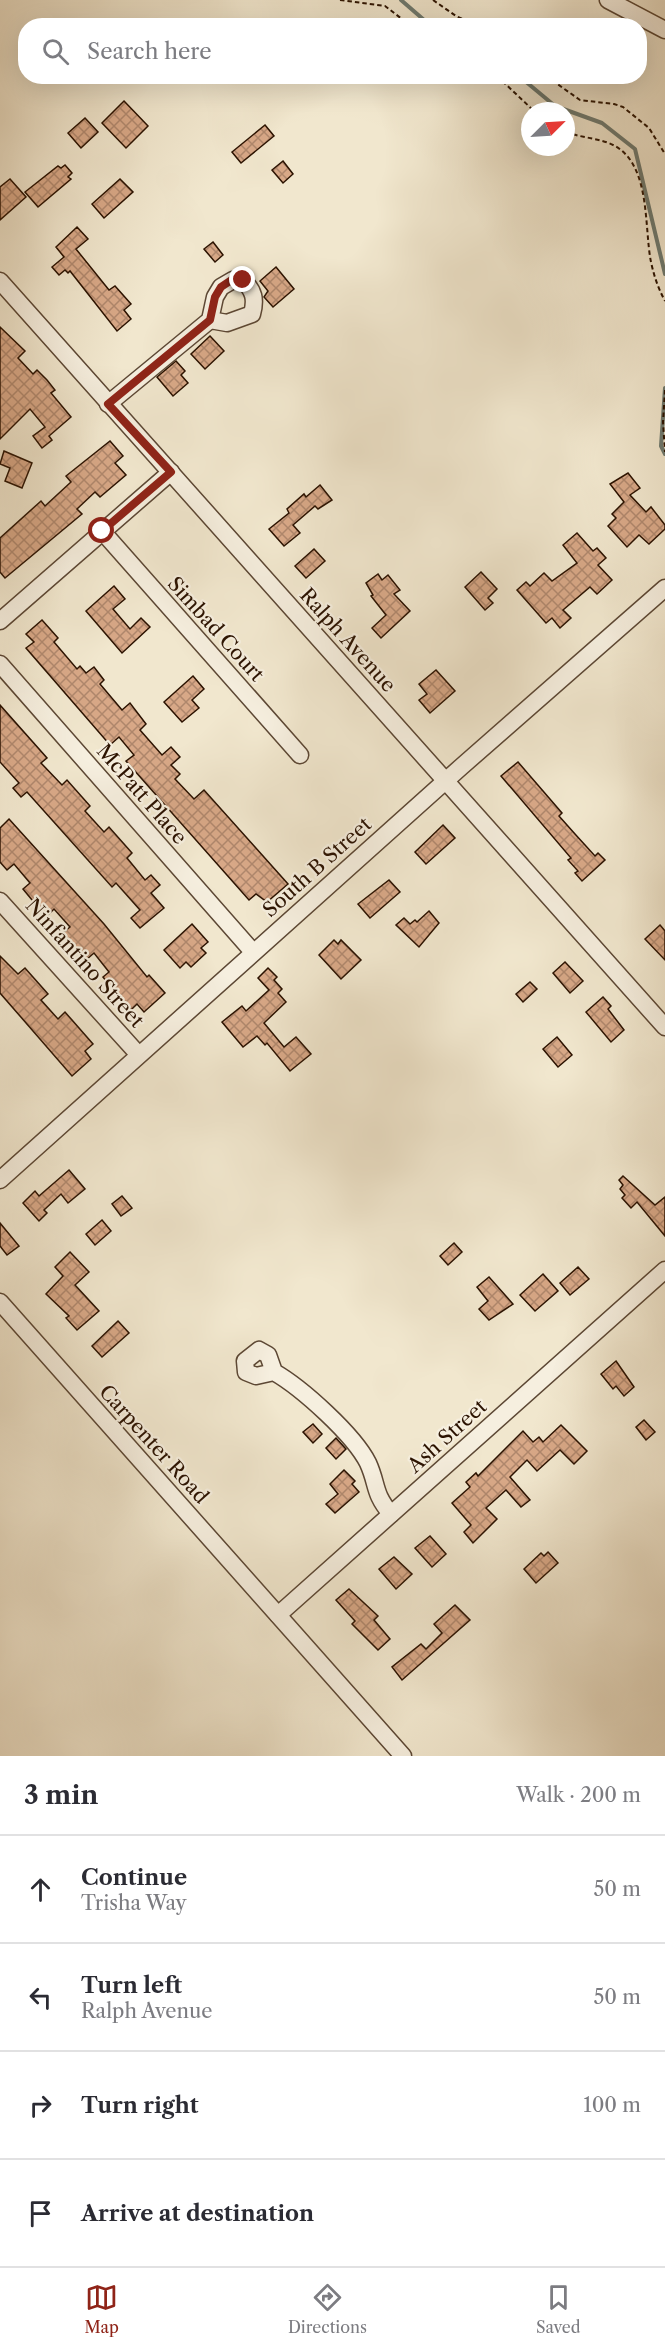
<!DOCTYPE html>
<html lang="en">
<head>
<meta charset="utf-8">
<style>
  :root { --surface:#fff; --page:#f2f2f3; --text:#2b2b33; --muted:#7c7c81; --line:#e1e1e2; --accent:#8f2418 }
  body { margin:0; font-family:"Libre Caslon Text",serif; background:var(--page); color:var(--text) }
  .compass { position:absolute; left:521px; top:102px; width:54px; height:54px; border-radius:50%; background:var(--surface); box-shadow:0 6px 24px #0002; rotate:66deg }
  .stop { position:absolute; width:18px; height:18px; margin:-14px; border:4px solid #8f2418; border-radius:50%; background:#fff }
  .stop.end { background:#8f2418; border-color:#fff; box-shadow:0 2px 6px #0008 }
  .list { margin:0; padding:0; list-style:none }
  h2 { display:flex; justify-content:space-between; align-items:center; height:78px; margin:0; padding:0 24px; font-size:26px }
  h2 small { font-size:20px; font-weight:400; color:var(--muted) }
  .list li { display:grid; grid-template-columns:39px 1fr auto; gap:18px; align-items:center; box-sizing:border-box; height:108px; padding:0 24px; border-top:2px solid var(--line) }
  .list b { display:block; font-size:22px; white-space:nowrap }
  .list p { margin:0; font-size:20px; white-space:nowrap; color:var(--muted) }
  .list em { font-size:20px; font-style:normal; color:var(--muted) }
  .icon { flex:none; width:33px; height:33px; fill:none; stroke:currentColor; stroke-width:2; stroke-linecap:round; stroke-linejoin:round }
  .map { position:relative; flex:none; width:665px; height:1756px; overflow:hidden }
  .search { position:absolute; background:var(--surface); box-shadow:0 6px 24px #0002; left:18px; right:18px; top:18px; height:66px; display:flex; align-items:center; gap:15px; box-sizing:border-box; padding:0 21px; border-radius:24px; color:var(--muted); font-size:22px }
  .sheet { height:510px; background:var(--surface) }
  nav { display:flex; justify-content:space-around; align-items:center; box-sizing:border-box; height:84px; border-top:2px solid var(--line); background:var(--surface); font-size:16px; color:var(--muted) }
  nav a { display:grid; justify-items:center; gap:3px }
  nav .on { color:var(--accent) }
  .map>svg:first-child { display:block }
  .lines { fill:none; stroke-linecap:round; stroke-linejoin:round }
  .stream { stroke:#6e7a70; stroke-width:4 }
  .building { fill:url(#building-cross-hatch); stroke:#2b1200; stroke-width:1.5 }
  .minor-casing { stroke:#5c4734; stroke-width:19 }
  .path { stroke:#2b1200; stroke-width:2; stroke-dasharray:4.5 3; stroke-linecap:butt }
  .minor { stroke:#f6efdf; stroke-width:16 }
  .route { stroke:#8f2418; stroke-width:8 }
  .labels { text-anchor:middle; stroke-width:4.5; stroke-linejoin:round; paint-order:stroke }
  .street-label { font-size:20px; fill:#2b1200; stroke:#f6efdf }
</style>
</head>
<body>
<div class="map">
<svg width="665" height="1756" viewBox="0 0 665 1756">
  <defs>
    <pattern id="building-cross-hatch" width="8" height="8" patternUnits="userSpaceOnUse" patternTransform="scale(1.5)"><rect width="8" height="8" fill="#d8a887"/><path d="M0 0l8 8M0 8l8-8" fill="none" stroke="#af876c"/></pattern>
  </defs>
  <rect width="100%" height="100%" fill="#f1e7ce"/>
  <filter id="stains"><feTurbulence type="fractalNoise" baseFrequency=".00333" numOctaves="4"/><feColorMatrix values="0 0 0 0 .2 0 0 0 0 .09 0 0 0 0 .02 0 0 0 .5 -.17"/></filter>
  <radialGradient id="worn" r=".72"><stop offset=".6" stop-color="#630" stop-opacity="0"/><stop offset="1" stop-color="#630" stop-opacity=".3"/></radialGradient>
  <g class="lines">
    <g class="stream">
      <path d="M401 0 431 26"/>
      <path d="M519 76 555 106 602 123 635 149 665 274"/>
      <path d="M665 388 661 446 665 454"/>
    </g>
  </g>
  <g class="building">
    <path d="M124 101 148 126 126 148 102 123Z"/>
    <path d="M85 118 98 132 81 148 68 133Z"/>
    <path d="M265 125 274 136 241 163 232 152Z"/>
    <path d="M283 161 293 174 283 183 272 170Z"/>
    <path d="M65 165 72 173 68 177 71 179 38 207 25 192 58 166 61 168Z"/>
    <path d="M10 179 26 197 0 220V187Z"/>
    <path d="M120 179 133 192 104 218 92 204Z"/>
    <path d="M77 227 88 239 76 249 109 290 115 286 131 304 124 310 131 319 117 331 70 271 68 273 65 270 59 275 52 267 64 257 56 247Z"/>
    <path d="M213 242 223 255 215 262 204 249Z"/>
    <path d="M276 267 294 289 273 307 264 297 268 291 260 281Z"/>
    <path d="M0 327 25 351 18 358 33 374 37 370 47 380 55 390 51 393 71 417 49 436 52 440 42 448 33 436 45 427 30 409 0 439Z"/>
    <path d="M210 336 224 351 205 369 191 354Z"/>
    <path d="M176 361 185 371 181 375 188 383 173 396 157 377Z"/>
    <path d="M110 441 123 456 115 463 126 475 100 497 95 492 77 509 82 514 5 578 0 572V538L41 501 45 506 71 482 66 476Z"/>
    <path d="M4 451 32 463 22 488 5 481 10 468 0 464Z"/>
    <path d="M628 473 640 488 630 495 646 512 651 507 665 525V529L649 544 639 535 627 547 608 526 616 518 612 514 624 502 610 484Z"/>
    <path d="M320 485 332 500 318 509 315 506 293 525 300 533 284 546 269 529 289 513 287 509 304 494 306 497Z"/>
    <path d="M577 533 593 551 597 548 606 558 598 565 612 580 597 594 590 587 563 610 571 618 560 628 552 618 546 623 517 590 526 582 530 586 544 573 552 581 577 563 563 545Z"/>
    <path d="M314 549 325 561 306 578 295 566Z"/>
    <path d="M481 572 497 589 488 598 493 603 485 610 465 587Z"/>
    <path d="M378 574 382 580 388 575 400 590 394 594 410 611 381 638 372 628 386 615 371 596 373 595 366 583Z"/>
    <path d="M114 586 125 599 113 609 130 629 141 618 150 627 122 653 86 611Z"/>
    <path d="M42 620 58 638 54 642 77 669 80 666 86 673 94 667 104 680 100 684 122 710 130 703 146 724 140 730 162 755 171 747 180 757 171 765 180 774 175 779 194 799 204 790 288 884 267 902 256 894 249 900 126 761 134 755 119 737 110 745 26 648 34 642 26 634Z"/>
    <path d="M436 670 455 691 430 713 419 700 427 694 419 684Z"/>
    <path d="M193 676 204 689 192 700 199 708 182 722 164 702Z"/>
    <path d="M0 705 47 758 41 763 62 785 67 780 90 806 85 811 104 832 109 827 132 853 127 858 145 880 151 875 160 885 151 893 164 908 140 928 131 918 140 910 116 883 112 887 27 792 21 797 13 788 19 783 0 762Z"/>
    <path d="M518 762 562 813 559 816 575 834 595 856 598 853 605 860 582 881 575 873 578 871 568 860 571 858 501 776Z"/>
    <path d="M9 819 104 924 147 977 149 975 165 993 144 1012 137 1004 131 1010 112 988 103 977 109 972 94 953 86 960 72 944 63 933 70 927 54 909 47 916 37 906 23 889 30 883 14 864 7 870 0 862V828Z"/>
    <path d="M443 825 455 838 426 864 415 852Z"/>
    <path d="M389 880 400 892 370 918 358 904Z"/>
    <path d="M429 911 439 923 419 947 396 925 404 918 410 924 415 920 417 922Z"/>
    <path d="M192 924 208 942 201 948 206 953 191 967 186 962 180 968 164 950Z"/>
    <path d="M660 925 665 931V960L645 939Z"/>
    <path d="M334 940 338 944 341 940 361 960 341 979 319 955Z"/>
    <path d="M0 956 18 974 25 968 48 994 41 1000 58 1019 65 1012 93 1044 85 1051 91 1059 72 1076 0 993Z"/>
    <path d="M565 962 583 981 570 993 553 973Z"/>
    <path d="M268 968 277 977 274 980 282 989 278 993 286 1002 264 1023 284 1047 296 1037 311 1054 290 1071 267 1043 265 1045 257 1036 243 1047 222 1022 242 1006 246 1011 269 990 258 978Z"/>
    <path d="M530 982 537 989 523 1002 516 994Z"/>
    <path d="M603 997 611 1006 608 1009 624 1030 611 1042 586 1012Z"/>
    <path d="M557 1037 572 1055 558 1067 543 1049Z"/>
    <path d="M69 1170 85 1189 68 1203 61 1194 44 1210 47 1213 39 1221 23 1203 35 1191 39 1196Z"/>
    <path d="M623 1176 655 1205 665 1197V1236L637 1202 631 1208 622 1198 625 1195 620 1189 623 1185 619 1180Z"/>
    <path d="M122 1196 132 1208 121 1216 112 1204Z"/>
    <path d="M102 1220 111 1231 95 1245 86 1234Z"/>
    <path d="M0 1223 19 1246 7 1255 0 1246Z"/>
    <path d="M454 1243 462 1252 448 1265 440 1256Z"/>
    <path d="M70 1252 89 1272 75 1285 99 1311 77 1330 66 1318 69 1316 46 1294 63 1276 55 1267Z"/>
    <path d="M578 1267 589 1279 570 1295 560 1283Z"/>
    <path d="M543 1274 558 1291 535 1311 520 1295Z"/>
    <path d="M489 1277 513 1304 489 1320 479 1309 488 1301 477 1287Z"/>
    <path d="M118 1321 129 1333 102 1357 92 1346Z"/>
    <path d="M616 1361 634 1387 624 1396 616 1386 613 1389 601 1374Z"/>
    <path d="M644 1420 655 1432 646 1440 636 1427Z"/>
    <path d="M313 1424 322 1434 313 1443 303 1432Z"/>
    <path d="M561 1425 587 1451 574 1464 560 1450 537 1471 527 1460 510 1477 530 1500 521 1507 506 1490 486 1508 497 1519 473 1543 464 1532 471 1525 452 1503 470 1487 466 1482 476 1473 478 1476 523 1431 533 1442 539 1437 543 1442Z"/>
    <path d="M336 1438 346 1449 336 1459 326 1448Z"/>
    <path d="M344 1470 355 1481 352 1484 359 1492 335 1513 326 1504 338 1494 330 1484Z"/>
    <path d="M430 1536 446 1554 432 1567 415 1548Z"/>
    <path d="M548 1552 558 1563 536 1583 524 1569 541 1553 544 1556Z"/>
    <path d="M394 1557 412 1574 396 1589 379 1569Z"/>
    <path d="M349 1589 378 1616 374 1620 390 1639 378 1650 352 1624 355 1621 336 1600Z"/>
    <path d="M455 1605 470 1620 402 1680 392 1667 421 1644 426 1649 442 1633 434 1624Z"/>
  </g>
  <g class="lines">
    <defs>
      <g id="minor">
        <path d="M608 0 665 30"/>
        <path d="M0 281 665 1027"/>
        <path d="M108 404 210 320 215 297 221 287 233 280H243C254 291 256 299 252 314L227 323 210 320"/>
        <path d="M102 531 300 755"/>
        <path d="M0 621 171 472"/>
        <path d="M0 664 253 952"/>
        <path d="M0 901 138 1054"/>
        <path d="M0 1180 461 767 665 588"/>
        <path d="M0 1302 403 1756"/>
        <path d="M274 1372 268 1355 259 1350 245 1361 246 1372 256 1376 274 1372C302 1388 354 1435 368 1463 378 1485 373 1493 391 1514"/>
        <path d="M278 1615 665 1270"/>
      </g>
    </defs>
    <use href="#minor" class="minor-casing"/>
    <g class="path">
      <path d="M340 0 385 6 411 26"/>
      <path d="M433 0 456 16 478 26"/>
      <path d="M497 76 534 111"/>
      <path d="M546 76 580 100 614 104 623 107 649 128 665 154"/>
      <path d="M566 132C581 138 601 138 615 146 651 166 644 228 651 262 654 276 658 288 665 301"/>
      <path d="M665 390 663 422 665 452"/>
    </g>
    <use href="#minor" class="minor"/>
  </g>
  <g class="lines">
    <path class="route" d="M102 531 171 472 108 404 210 320 215 297 221 287 233 279 243 280"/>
  </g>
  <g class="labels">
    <g class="street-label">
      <text transform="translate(216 629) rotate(48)" y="7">Simbad Court</text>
      <text transform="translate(348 640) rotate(48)" y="7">Ralph Avenue</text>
      <text transform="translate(142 794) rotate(49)" y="7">McPatt Place</text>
      <text transform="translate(317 867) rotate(-42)" y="7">South B Street</text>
      <text transform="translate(85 963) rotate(48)" y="7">Ninfantino Street</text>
      <text transform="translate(447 1436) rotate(-42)" y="7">Ash Street</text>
      <text transform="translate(154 1444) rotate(48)" y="7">Carpenter Road</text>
    </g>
  </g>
  <rect width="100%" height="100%" filter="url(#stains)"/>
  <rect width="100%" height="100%" fill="url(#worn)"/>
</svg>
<svg class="compass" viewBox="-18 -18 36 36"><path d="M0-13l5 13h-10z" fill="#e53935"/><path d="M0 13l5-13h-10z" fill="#7c7c81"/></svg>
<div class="stop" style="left:102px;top:531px"></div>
<div class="stop end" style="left:243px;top:280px"></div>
<div class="search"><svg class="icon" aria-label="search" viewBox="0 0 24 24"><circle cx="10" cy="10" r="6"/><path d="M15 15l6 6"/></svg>Search here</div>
</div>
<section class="sheet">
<h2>3 min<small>Walk · 200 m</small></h2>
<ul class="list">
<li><svg class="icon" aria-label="ahead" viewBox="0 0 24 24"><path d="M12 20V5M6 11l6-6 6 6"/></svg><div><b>Continue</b><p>Trisha Way</p></div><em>50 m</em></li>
<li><svg class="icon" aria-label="left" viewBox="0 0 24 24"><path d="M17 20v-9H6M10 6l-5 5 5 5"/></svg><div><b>Turn left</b><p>Ralph Avenue</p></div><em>50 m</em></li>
<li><svg class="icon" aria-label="right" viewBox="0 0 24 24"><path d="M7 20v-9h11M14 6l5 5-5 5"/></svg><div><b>Turn right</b></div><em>100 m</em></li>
<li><svg class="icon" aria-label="arrive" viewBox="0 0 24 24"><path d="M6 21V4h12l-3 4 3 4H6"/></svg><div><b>Arrive at destination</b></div></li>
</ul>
</section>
<nav>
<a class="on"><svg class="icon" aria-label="map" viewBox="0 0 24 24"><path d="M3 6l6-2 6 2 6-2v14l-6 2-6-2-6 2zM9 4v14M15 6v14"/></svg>Map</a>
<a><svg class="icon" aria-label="directions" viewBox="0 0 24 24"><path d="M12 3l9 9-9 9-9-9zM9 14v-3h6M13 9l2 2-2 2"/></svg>Directions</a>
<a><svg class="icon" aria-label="saved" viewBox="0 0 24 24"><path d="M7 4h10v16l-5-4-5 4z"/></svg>Saved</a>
</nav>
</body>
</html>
